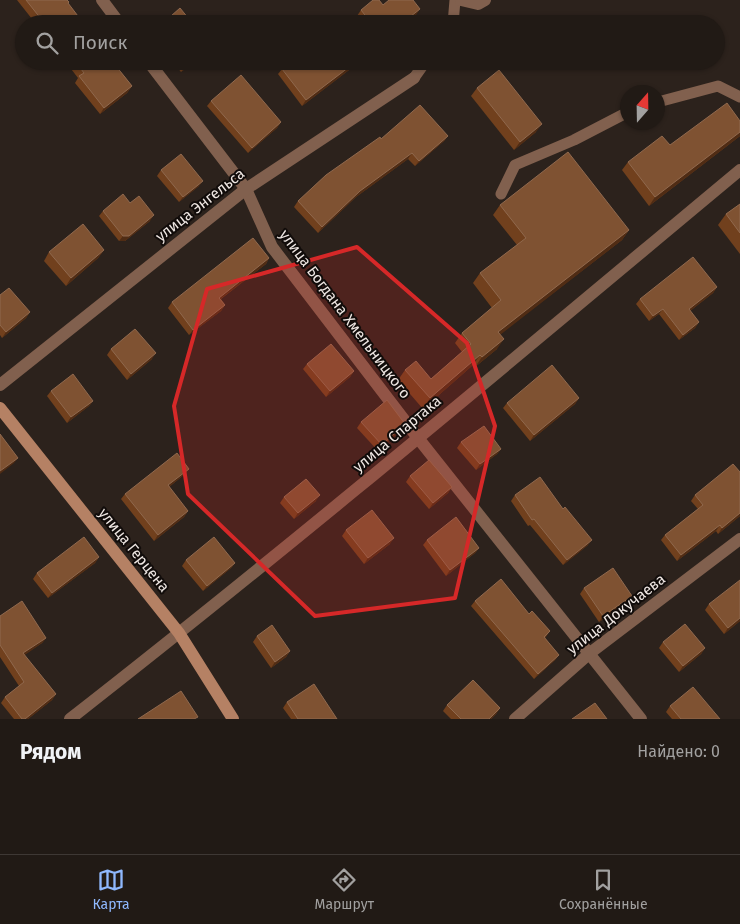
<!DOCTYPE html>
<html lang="ru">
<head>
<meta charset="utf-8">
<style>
  :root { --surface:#211a15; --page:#29231e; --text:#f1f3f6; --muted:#a2a1a0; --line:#3e3834; --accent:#8fb8fd }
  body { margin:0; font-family:"Fira Sans",sans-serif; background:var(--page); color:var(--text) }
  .compass { position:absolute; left:620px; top:85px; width:45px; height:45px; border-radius:50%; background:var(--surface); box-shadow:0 1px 4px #0004; rotate:20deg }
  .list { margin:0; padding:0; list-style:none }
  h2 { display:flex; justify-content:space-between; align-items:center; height:65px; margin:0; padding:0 20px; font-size:21px }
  h2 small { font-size:16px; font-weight:400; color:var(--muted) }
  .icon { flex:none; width:28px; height:28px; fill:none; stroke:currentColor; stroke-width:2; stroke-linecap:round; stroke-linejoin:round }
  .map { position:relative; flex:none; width:740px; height:719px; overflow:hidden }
  .search { position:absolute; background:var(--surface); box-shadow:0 1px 4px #0004; left:15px; right:15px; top:15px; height:55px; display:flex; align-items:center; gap:12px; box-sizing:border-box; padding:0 18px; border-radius:28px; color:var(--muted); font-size:19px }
  .sheet { height:135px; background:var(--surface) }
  nav { display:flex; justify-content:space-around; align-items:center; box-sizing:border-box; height:70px; border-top:1px solid var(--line); background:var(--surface); font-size:14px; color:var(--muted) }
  nav a { display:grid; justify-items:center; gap:2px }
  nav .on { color:var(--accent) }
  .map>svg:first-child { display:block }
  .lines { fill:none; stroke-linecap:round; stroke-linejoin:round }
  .lane { stroke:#81604e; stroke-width:11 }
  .street { stroke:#81604e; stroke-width:12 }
  .secondary { stroke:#b58164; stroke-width:12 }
  .wall { fill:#71401d }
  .shaded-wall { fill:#502c14 }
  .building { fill:#7f5232; stroke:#90694e }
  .marked { fill:#d62828; fill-opacity:0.2; stroke:#d62828; stroke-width:4; stroke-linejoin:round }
  .labels { text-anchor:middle; stroke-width:4; stroke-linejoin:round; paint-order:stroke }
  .street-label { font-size:15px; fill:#efe7e3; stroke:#110c0a }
</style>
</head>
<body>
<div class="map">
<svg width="740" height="719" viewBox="0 0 740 719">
  <rect width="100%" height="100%" fill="#2c221c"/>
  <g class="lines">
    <g class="lane">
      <path d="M453 24 455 0"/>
      <path d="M414 78 426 61"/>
      <path d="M658 102 718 86 740 97"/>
      <path d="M501 194 515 165 574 140 628 112"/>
    </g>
    <g class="street">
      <path d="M102 0 120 24"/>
      <path d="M461 0 478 4 485 0"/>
      <path d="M148 61 246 189 272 247 418 438 641 719"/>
      <path d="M0 385 246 189 414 78"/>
      <path d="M70 719C298 541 518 355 740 170"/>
      <path d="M515 719 590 653 740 539"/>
    </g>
    <path class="secondary" d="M0 408 179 633 233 719"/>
  </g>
  <g class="wall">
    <path d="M17 0H67L68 4 84 24H36Z"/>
    <path d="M383 5 416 15 404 24H363L357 16 361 10Z"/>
    <path d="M65 61H112L132 86 127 93 100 114 75 83 78 78Z"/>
    <path d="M172 61H195L181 72Z"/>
    <path d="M353 64 349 70 302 106 278 74 282 69Z"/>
    <path d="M477 88 536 132 514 150 471 96Z"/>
    <path d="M211 101 281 122 277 128 248 153 207 106Z"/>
    <path d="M740 121V136L649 206 622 170 628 162 670 145Z"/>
    <path d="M448 136 444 141 415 166 408 159 356 197 318 233 294 207 298 201 381 139Z"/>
    <path d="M161 170 199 186 179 202 157 176Z"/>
    <path d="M130 203 150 221 125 241H119L99 216 103 211Z"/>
    <path d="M740 204V254L718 225 726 214Z"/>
    <path d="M500 205 629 230 622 240 500 334 497 349 475 367 473 365 423 409 398 380 405 370 431 379 462 352 455 343 462 333 492 308 473 283 480 273 517 245 493 215Z"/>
    <path d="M104 250 98 258 66 286 44 261 49 252Z"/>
    <path d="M269 258 266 264 221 299 225 305 221 311 189 335 168 308 172 302Z"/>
    <path d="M717 287 713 293 690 311 699 322 695 328 679 340 659 314 649 321 636 304 640 299Z"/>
    <path d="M0 295 30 312 26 318 2 338 0 335Z"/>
    <path d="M111 349 152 359 127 380 107 355Z"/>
    <path d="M307 364 354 371 350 377 326 397 303 369Z"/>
    <path d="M51 391 93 401 89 406 67 423 47 396Z"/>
    <path d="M579 398 575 404 530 441 503 408 507 403Z"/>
    <path d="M361 422 405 424 401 430 378 451 357 428Z"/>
    <path d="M461 442 501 449 497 454 476 470 457 448Z"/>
    <path d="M189 469 185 474 169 487 188 511 184 517 154 541 121 499 125 494Z"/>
    <path d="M740 472V516L718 534 716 531 677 561 661 540 665 535 698 509 691 501 695 495Z"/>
    <path d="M410 476 452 487 448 493 429 509 406 482Z"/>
    <path d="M515 495 588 545 563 565 530 525 528 526 511 501Z"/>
    <path d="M284 497 316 501 294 519 280 503Z"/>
    <path d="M346 530 390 544 364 564 342 536Z"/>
    <path d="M427 540 479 548 475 553 446 576 423 545Z"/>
    <path d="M99 557 95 563 48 598 33 579 37 573Z"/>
    <path d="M186 560 235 563 231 568 203 591 182 566Z"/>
    <path d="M584 588 632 596 628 602 599 622 580 594Z"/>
    <path d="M475 601 529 614 550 631 545 638 559 655 555 660 534 679 471 606Z"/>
    <path d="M709 604 740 621 724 634 705 610Z"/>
    <path d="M0 616 46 638 42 643 24 655 56 694 52 700 28 719H14L1 703 5 697 19 686 0 657Z"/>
    <path d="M257 636 290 651 286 657 271 668 253 642Z"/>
    <path d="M663 642 705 648 701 654 679 672 659 648Z"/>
    <path d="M287 702 337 719H291L283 708Z"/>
    <path d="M447 705 500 708 496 714 491 719H451L443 711Z"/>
    <path d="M670 706 720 719H672L666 712Z"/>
  </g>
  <g class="shaded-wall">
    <path d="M420 9 416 15 404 24H401Z"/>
    <path d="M192 61H195L181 72 185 67Z"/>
    <path d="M353 64 349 70 302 106 306 100Z"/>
    <path d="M132 86 127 93 100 114 104 108Z"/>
    <path d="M281 122 277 128 248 153 252 148Z"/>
    <path d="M542 124 536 132 514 150 520 142Z"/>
    <path d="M740 132V136L649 206 655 197Z"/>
    <path d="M448 136 444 141 415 166 419 161Z"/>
    <path d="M412 153 408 159 356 197 318 233 322 227 360 191Z"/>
    <path d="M203 181 199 186 179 202 183 197Z"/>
    <path d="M154 215 150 221 125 241H119L123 236Z"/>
    <path d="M629 230 622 240 491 342 498 332Z"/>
    <path d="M104 250 98 258 66 286 71 278Z"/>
    <path d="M269 258 266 264 215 303 219 298Z"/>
    <path d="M717 287 713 293 685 315 689 309Z"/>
    <path d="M225 305 221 311 189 335 193 330Z"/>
    <path d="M663 309 659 314 649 321 653 316Z"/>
    <path d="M30 312 26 318 2 338 6 332Z"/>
    <path d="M699 322 695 328 679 340 683 335Z"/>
    <path d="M504 339 497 349 475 367 482 357Z"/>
    <path d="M156 353 152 359 127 380 131 374Z"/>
    <path d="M480 355 473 365 423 409 430 398Z"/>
    <path d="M354 371 350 377 326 397 330 391Z"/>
    <path d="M579 398 575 404 530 441 534 435Z"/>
    <path d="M93 401 89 406 67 423 71 417Z"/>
    <path d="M405 424 401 430 378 451 382 445Z"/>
    <path d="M501 449 497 454 476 470 480 464Z"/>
    <path d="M18 458 14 463 0 474V471Z"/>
    <path d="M189 469 185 474 164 491 168 485Z"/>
    <path d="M452 487 448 493 429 509 433 503Z"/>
    <path d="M320 495 316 501 294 519 298 513Z"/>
    <path d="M188 511 184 517 154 541 158 535Z"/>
    <path d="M740 513V516L718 534 722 528Z"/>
    <path d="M720 525 716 531 677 561 681 555Z"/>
    <path d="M394 538 390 544 364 564 368 558Z"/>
    <path d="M592 540 588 545 563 565 567 560Z"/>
    <path d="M479 548 475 553 446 576 450 570Z"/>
    <path d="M99 557 95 563 48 598 52 593Z"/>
    <path d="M235 563 231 568 203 591 207 586Z"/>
    <path d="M632 596 628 602 599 622 603 616Z"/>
    <path d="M740 618V621L724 634 728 628Z"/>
    <path d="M46 638 42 643 19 659 23 653Z"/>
    <path d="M705 648 701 654 679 672 683 666Z"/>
    <path d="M290 651 286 657 271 668 275 662Z"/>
    <path d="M559 655 555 660 534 679 538 674Z"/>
    <path d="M56 694 52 700 28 719H25Z"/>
    <path d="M500 708 496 714 491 719H489Z"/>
  </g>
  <g class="building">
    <path d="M26 0H67L69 2 68 3 84 24H45Z"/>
    <path d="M373 0H379L383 5 389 0H413L420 9 401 24H372L361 10Z"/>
    <path d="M180 8 193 24H162Z"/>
    <path d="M75 61H112L132 86 104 108 79 76 84 73Z"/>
    <path d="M181 61H192L185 67Z"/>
    <path d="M291 61H351L353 64 306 100 282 69Z"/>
    <path d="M499 70 542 124 520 142 477 88Z"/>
    <path d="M241 75 281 122 252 148 211 101Z"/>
    <path d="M727 103 740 121V132L655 197 628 162 662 136 670 145Z"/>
    <path d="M420 105 448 136 419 161 412 153 360 191 322 227 298 201 326 175 380 137 381 139Z"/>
    <path d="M568 152 629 230 498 332 504 339 482 357 480 355 430 398 405 370 416 361 431 379 471 344 462 333 501 300 480 273 526 238 500 205Z"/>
    <path d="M181 154 203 181 183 197 161 170Z"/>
    <path d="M123 194 130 203 139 196 154 215 129 236H123L103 211Z"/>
    <path d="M740 204V233L726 214Z"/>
    <path d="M83 224 104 250 71 278 49 252Z"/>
    <path d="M253 238 269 258 219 298 225 305 193 330 172 302Z"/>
    <path d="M693 257 717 287 689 309 699 322 683 335 663 309 653 316 640 299Z"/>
    <path d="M9 288 30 312 6 332 0 325V295Z"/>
    <path d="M135 329 156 353 131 374 111 349Z"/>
    <path d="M331 344 354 371 330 391 307 364Z"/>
    <path d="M552 365 579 398 534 435 507 403Z"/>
    <path d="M73 374 93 401 71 417 51 391Z"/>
    <path d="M387 400 405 424 382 445 361 422Z"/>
    <path d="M484 426 501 449 480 464 461 442Z"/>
    <path d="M0 434 18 458 0 471Z"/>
    <path d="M177 453 189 469 168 485 188 511 158 535 125 494Z"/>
    <path d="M429 460 452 487 433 503 410 476Z"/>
    <path d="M733 464 740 472V513L722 528 720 525 681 555 665 535 703 505 695 495Z"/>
    <path d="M540 477 563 509 565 507 592 540 567 560 534 519 532 520 515 495Z"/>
    <path d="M306 479 320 495 298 513 284 497Z"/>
    <path d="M372 510 394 538 368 558 346 530Z"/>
    <path d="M456 517 479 548 450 570 427 540Z"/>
    <path d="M84 537 99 557 52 593 37 573Z"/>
    <path d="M214 537 235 563 207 586 186 560Z"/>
    <path d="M613 568 632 596 603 616 584 588Z"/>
    <path d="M501 579 529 614 532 611 550 631 544 637 559 655 538 674 475 601Z"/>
    <path d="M740 580V618L728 628 709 604Z"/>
    <path d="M22 601 46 638 23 653 56 694 25 719H22L5 697 24 682 0 645V616Z"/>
    <path d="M685 624 705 648 683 666 663 642Z"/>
    <path d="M272 625 290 651 275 662 257 636Z"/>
    <path d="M473 680 500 708 489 719H461L447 705Z"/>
    <path d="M314 684 337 719H298L287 702Z"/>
    <path d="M693 687 720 719H681L670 706Z"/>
    <path d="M181 691 198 717 194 719H138Z"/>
    <path d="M595 703 607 719H572Z"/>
  </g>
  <path class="marked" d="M357 247 467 343 495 426 455 598 315 616 188 494 174 406 207 289Z"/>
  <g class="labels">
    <g class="street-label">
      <text transform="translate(200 205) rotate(-38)" y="5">улица Энгельса</text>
      <text transform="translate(345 314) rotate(53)" y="5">улица Богдана Хмельницкого</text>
      <text transform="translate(397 434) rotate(-40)" y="5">улица Спартака</text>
      <text transform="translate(134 550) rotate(51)" y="5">улица Герцена</text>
      <text transform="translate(616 614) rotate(-38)" y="5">улица Докучаева</text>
    </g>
  </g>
</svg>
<svg class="compass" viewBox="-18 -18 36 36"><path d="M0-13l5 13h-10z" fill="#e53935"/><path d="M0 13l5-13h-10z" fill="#a2a1a0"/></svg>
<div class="search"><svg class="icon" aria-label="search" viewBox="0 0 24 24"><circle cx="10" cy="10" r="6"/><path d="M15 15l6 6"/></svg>Поиск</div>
</div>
<section class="sheet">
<h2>Рядом<small>Найдено: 0</small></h2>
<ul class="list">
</ul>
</section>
<nav>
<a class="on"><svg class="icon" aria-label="map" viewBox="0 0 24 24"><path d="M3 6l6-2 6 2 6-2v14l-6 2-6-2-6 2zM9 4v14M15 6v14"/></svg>Карта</a>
<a><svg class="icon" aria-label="directions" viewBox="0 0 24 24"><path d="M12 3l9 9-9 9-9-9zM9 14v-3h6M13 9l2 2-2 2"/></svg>Маршрут</a>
<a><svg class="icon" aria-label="saved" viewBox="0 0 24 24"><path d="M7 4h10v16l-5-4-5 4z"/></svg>Сохранённые</a>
</nav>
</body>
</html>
